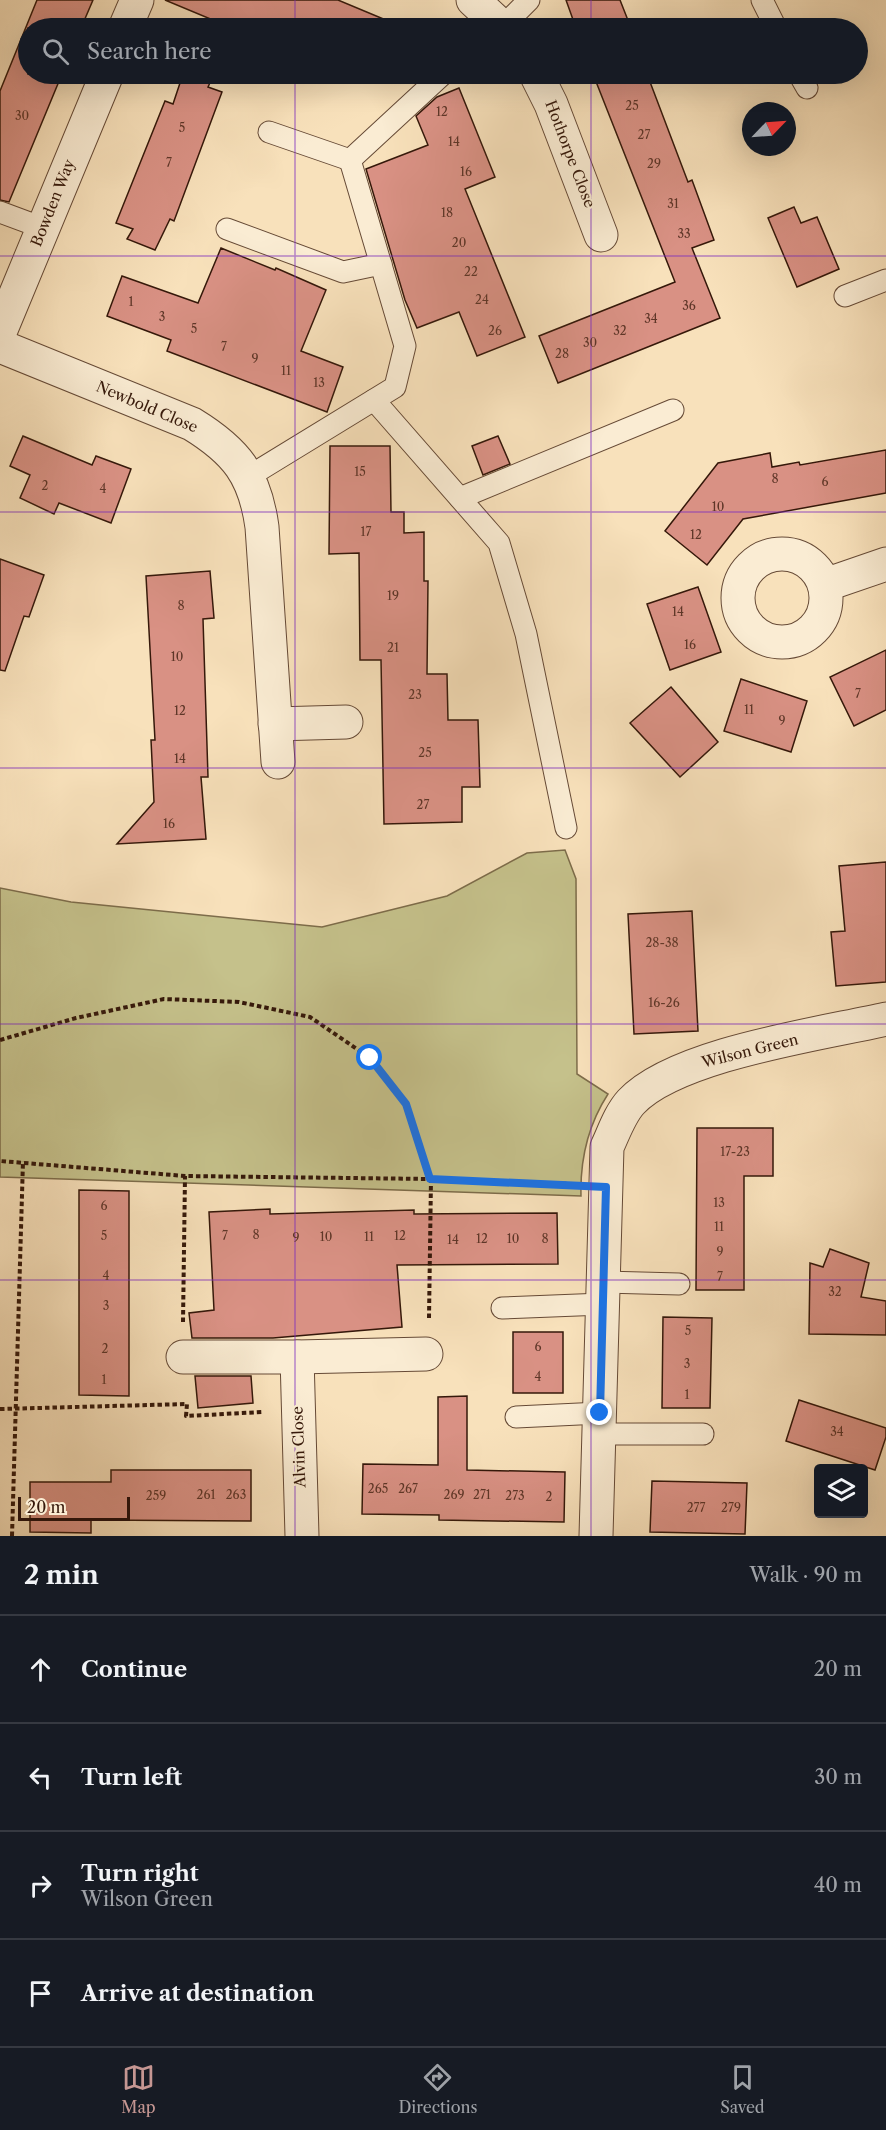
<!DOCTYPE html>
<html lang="en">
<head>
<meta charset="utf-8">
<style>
  :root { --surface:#171b24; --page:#20242c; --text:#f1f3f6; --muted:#9ea1a6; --line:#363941; --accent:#c59692 }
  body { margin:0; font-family:"Libre Caslon Text",serif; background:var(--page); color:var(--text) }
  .controls { position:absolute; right:18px; bottom:18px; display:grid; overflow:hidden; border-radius:6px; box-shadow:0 6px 24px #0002 }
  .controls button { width:54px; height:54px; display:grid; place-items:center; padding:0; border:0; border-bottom:2px solid var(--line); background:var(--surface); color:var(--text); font:30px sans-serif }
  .compass { position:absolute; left:742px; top:102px; width:54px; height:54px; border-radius:50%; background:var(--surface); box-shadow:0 6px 24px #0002; rotate:65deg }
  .scale { position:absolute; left:18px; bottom:15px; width:112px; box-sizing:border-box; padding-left:6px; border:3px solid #35180a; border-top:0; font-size:16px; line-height:21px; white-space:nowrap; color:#35180a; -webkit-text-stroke:4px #faecd3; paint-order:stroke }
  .stop { position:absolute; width:18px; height:18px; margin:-14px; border:4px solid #1a73e8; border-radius:50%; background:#fff }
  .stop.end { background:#1a73e8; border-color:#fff; box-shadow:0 2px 6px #0008 }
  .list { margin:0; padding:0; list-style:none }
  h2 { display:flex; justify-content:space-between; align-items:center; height:78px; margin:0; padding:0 24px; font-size:26px }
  h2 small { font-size:20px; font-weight:400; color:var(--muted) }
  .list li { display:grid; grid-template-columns:39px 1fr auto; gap:18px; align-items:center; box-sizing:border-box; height:108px; padding:0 24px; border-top:2px solid var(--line) }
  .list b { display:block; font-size:22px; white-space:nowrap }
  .list p { margin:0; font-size:20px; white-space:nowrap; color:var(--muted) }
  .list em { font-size:20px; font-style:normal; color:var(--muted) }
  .icon { flex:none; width:33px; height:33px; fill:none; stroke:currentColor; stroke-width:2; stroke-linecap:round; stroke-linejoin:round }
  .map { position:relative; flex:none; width:886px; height:1536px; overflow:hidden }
  .search { position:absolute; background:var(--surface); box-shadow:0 6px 24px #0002; left:18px; right:18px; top:18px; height:66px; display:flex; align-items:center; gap:15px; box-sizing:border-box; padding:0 21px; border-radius:33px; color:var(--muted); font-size:22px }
  .sheet { height:510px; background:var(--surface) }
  nav { display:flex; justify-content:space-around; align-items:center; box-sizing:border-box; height:84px; border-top:2px solid var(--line); background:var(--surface); font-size:16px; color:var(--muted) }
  nav a { display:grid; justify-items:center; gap:3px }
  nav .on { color:var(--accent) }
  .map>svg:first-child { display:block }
  .green { fill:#c5c18b; stroke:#7d6c4a; stroke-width:1.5 }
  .building { fill:#d99184; stroke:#35180a; stroke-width:1.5 }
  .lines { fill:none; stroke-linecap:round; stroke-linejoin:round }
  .service-casing { stroke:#664a36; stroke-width:23 }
  .minor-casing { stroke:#664a36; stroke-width:35 }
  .path { stroke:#35180a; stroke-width:4; stroke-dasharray:4.5 3; stroke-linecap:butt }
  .service { stroke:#faecd3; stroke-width:21 }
  .minor { stroke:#faecd3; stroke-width:33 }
  .route { stroke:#1a73e8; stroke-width:8 }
  .grid { fill:none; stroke:#7b2cbf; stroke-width:1.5; stroke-opacity:0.55 }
  .labels { text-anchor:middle; stroke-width:4.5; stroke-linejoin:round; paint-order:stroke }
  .number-label { font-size:12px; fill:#5e3628 }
  .street-label { font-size:15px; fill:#35180a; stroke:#faecd3 }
</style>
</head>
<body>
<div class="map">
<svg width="886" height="1536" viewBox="0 0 886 1536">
  <rect width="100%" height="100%" fill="#f8e1bb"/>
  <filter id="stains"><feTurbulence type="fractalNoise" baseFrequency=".00333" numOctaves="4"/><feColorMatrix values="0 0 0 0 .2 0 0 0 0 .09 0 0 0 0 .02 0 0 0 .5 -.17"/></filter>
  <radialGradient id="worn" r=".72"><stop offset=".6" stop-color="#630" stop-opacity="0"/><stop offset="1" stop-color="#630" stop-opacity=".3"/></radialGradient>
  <path class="green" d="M565 850 576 879 577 1074 608 1094C588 1125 580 1159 581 1196L0 1177V888L71 902 322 927 447 896 527 853Z"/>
  <g class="building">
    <path d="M37 0H93L81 28H28V74H62L9 202 0 200V91Z"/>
    <path d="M165 0H338L405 28H232Z"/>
    <path d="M566 0H620L631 28H576Z"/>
    <path d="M183 74H214L208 87 222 92 174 221 170 219 155 250 127 239 133 229 116 223 165 101 173 104Z"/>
    <path d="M593 74H647L688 182 692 180 714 240 692 248 720 318 558 383 539 336 675 282Z"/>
    <path d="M459 88 495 177 465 189 525 337 477 356 459 312 417 328 405 300 366 169 428 145 416 116 437 97Z"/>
    <path d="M794 207 801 223 817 217 839 269 797 287 768 218Z"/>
    <path d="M221 248 275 270 276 268 326 290 301 351 343 367 327 412 167 351 171 340 107 316 122 276 198 303Z"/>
    <path d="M23 436 92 465 96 456 131 469 111 523 59 503 54 514 20 498 30 475 10 466Z"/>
    <path d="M498 436 510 464 483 475 472 446Z"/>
    <path d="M330 446H390L391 512H404V533L424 532V581H428L427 674H447L448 720H478L480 787H462V822L384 824 381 660H360L359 553 329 554Z"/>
    <path d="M886 450V493L743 519 707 565 665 531 718 463 770 453 772 467 799 462 800 465Z"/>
    <path d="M0 559 44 575 29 617 24 616 5 671 0 670Z"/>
    <path d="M210 571 214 618 203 619 208 777H201L206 839 117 844 154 802 151 740H155L146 576Z"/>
    <path d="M698 587 721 652 670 670 647 604Z"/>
    <path d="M886 650V710L854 726 830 677Z"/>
    <path d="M741 679 807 701 791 752 724 731Z"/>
    <path d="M671 687 718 742 680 777 630 723Z"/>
    <path d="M886 862V982L836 986 831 932 845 931 839 866Z"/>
    <path d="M692 911 698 1031 634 1034 628 914Z"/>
    <path d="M697 1128H773V1176H744V1290H696Z"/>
    <path d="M79 1190 129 1191V1396L79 1395Z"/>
    <path d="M270 1209V1214L414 1210V1214L557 1213 558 1264 397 1265 402 1327 273 1338H192L189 1313 214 1310 209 1212Z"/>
    <path d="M830 1249 869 1263 861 1297 886 1301V1335L809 1334 810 1263 823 1267Z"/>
    <path d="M663 1317 712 1318 710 1408H662Z"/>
    <rect x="513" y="1332" width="50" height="61"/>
    <path d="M195 1376H251L253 1403 198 1408Z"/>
    <path d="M467 1396V1470L565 1472 564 1522 439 1520V1515L362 1514 363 1464 438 1465V1397Z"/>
    <path d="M799 1400 886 1428V1437L875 1470 786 1441Z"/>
    <path d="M111 1470H251V1521L91 1520V1533L30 1532V1482H111Z"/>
    <path d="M652 1481 747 1483 745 1534 650 1532Z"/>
  </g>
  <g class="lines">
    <defs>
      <g id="service">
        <path d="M762 0 776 28"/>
        <path d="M502 27 529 0"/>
        <path d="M799 74 807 88"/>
        <path d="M269 132 350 160 443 74"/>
        <path d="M0 212 43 228"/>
        <path d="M227 229 343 272 381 264"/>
        <path d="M845 296 886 280"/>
        <path d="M374 400 499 543 526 634 566 828"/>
        <path d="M248 477 395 387 405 346 350 160"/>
        <path d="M460 498 673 410"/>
        <path d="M604 1282 679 1284"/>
        <path d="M502 1308 603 1304"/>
        <path d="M516 1417 600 1413"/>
        <path d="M599 1434H703"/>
      </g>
      <g id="minor">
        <path d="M473 0 503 28"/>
        <path d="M125 28 137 0"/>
        <path d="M536 74 551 104 601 235"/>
        <path d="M0 332 107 74"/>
        <path d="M0 346 192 424C236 451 255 475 262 527L278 762"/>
        <circle cx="782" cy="598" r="44"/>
        <path d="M825 585 886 564"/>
        <path d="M275 724 346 722"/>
        <path d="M183 1357H297L302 1536"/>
        <path d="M297 1357 426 1354"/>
        <path d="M596 1536 607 1147C614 1132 620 1114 631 1102 676 1054 820 1034 886 1019"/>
      </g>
    </defs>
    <use href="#service" class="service-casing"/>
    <use href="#minor" class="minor-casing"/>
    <g class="path">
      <path d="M0 1040 76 1018 164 999 239 1002 310 1017 370 1058 406 1104 431 1179 185 1176 0 1161"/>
      <path d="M429 1318 431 1179 570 1184"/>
      <path d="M183 1322 185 1176"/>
      <path d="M0 1409 187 1404 186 1416 262 1412"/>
      <path d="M12 1536 23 1161"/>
    </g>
    <use href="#service" class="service"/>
    <use href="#minor" class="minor"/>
  </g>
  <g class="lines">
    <path class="route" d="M370 1058 406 1104 430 1179 606 1187 600 1413"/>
  </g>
  <path class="grid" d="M295 0V28M591 0V28M295 74V1536M591 74V1536M0 256H886M0 512H886M0 768H886M0 1024H886M0 1280H886"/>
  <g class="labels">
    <g class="number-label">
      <text x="632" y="110">25</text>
      <text x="442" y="116">12</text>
      <text x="22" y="120">30</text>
      <text x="182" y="132">5</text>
      <text x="644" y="139">27</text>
      <text x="454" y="146">14</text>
      <text x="169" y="167">7</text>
      <text x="654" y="168">29</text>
      <text x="466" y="176">16</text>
      <text x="673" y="208">31</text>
      <text x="447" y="217">18</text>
      <text x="684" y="238">33</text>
      <text x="459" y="247">20</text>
      <text x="471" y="276">22</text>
      <text x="482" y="304">24</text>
      <text x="131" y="306">1</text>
      <text x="689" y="310">36</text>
      <text x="162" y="321">3</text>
      <text x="651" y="323">34</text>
      <text x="194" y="333">5</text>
      <text x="495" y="335">26</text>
      <text x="620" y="335">32</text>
      <text x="590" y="347">30</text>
      <text x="224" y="351">7</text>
      <text x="562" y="358">28</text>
      <text x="255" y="363">9</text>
      <text x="286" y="375">11</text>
      <text x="319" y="387">13</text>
      <text x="360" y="476">15</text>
      <text x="775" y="483">8</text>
      <text x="825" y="486">6</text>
      <text x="45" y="490">2</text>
      <text x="103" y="493">4</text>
      <text x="718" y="511">10</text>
      <text x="366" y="536">17</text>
      <text x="696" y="539">12</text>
      <text x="393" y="600">19</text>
      <text x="181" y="610">8</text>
      <text x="678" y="616">14</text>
      <text x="690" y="649">16</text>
      <text x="393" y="652">21</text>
      <text x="177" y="661">10</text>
      <text x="858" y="698">7</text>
      <text x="415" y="699">23</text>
      <text x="749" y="714">11</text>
      <text x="180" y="715">12</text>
      <text x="782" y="725">9</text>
      <text x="425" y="757">25</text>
      <text x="180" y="763">14</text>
      <text x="423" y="809">27</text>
      <text x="169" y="828">16</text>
      <text x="662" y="947">28-38</text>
      <text x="664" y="1007">16-26</text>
      <text x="735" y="1156">17-23</text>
      <text x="719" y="1207">13</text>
      <text x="104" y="1210">6</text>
      <text x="719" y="1231">11</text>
      <text x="256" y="1239">8</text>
      <text x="104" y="1240">5</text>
      <text x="225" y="1240">7</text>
      <text x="400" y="1240">12</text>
      <text x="326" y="1241">10</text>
      <text x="369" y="1241">11</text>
      <text x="296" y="1242">9</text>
      <text x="482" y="1243">12</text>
      <text x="513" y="1243">10</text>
      <text x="545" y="1243">8</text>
      <text x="453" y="1244">14</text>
      <text x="720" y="1256">9</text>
      <text x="106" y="1280">4</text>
      <text x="720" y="1281">7</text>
      <text x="835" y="1296">32</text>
      <text x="106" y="1310">3</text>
      <text x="688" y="1335">5</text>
      <text x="538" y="1351">6</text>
      <text x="105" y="1353">2</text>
      <text x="687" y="1368">3</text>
      <text x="538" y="1381">4</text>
      <text x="104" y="1384">1</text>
      <text x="687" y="1399">1</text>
      <text x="837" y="1436">34</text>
      <text x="378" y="1493">265</text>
      <text x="408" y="1493">267</text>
      <text x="206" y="1499">261</text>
      <text x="236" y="1499">263</text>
      <text x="454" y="1499">269</text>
      <text x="482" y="1499">271</text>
      <text x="156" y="1500">259</text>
      <text x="515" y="1500">273</text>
      <text x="549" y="1501">2</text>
      <text x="696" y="1512">277</text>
      <text x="731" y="1512">279</text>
    </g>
    <g class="street-label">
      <text transform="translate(570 154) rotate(69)" y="5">Hothorpe Close</text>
      <text transform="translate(53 203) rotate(-68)" y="5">Bowden Way</text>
      <text transform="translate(147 407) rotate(23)" y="5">Newbold Close</text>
      <text transform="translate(750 1051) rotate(-14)" y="5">Wilson Green</text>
      <text transform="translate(299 1447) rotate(-92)" y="5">Alvin Close</text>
    </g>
  </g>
  <rect width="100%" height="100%" filter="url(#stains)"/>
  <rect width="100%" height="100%" fill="url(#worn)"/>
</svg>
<div class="controls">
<button><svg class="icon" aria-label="layers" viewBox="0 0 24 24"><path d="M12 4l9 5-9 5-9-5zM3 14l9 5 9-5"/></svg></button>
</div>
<svg class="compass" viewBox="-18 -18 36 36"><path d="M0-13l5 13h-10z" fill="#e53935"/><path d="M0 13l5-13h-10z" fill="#9ea1a6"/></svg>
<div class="scale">20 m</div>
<div class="stop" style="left:370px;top:1058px"></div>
<div class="stop end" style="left:600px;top:1413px"></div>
<div class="search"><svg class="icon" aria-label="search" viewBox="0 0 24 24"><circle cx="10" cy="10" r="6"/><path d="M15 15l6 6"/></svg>Search here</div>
</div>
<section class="sheet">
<h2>2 min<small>Walk · 90 m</small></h2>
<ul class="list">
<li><svg class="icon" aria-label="ahead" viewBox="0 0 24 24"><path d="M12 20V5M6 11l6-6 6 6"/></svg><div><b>Continue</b></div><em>20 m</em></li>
<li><svg class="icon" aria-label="left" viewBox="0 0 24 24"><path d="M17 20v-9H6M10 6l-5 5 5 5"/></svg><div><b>Turn left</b></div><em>30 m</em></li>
<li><svg class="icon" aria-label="right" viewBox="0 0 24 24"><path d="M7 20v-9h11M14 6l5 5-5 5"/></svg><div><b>Turn right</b><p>Wilson Green</p></div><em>40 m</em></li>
<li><svg class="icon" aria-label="arrive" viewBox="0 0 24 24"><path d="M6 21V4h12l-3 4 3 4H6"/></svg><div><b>Arrive at destination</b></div></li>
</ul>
</section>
<nav>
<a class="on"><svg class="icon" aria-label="map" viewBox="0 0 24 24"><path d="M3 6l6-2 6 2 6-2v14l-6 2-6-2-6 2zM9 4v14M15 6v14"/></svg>Map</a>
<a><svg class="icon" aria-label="directions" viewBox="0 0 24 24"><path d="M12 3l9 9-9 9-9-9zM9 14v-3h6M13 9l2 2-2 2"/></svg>Directions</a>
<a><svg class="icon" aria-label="saved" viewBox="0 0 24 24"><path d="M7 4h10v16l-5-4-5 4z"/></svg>Saved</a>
</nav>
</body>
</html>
